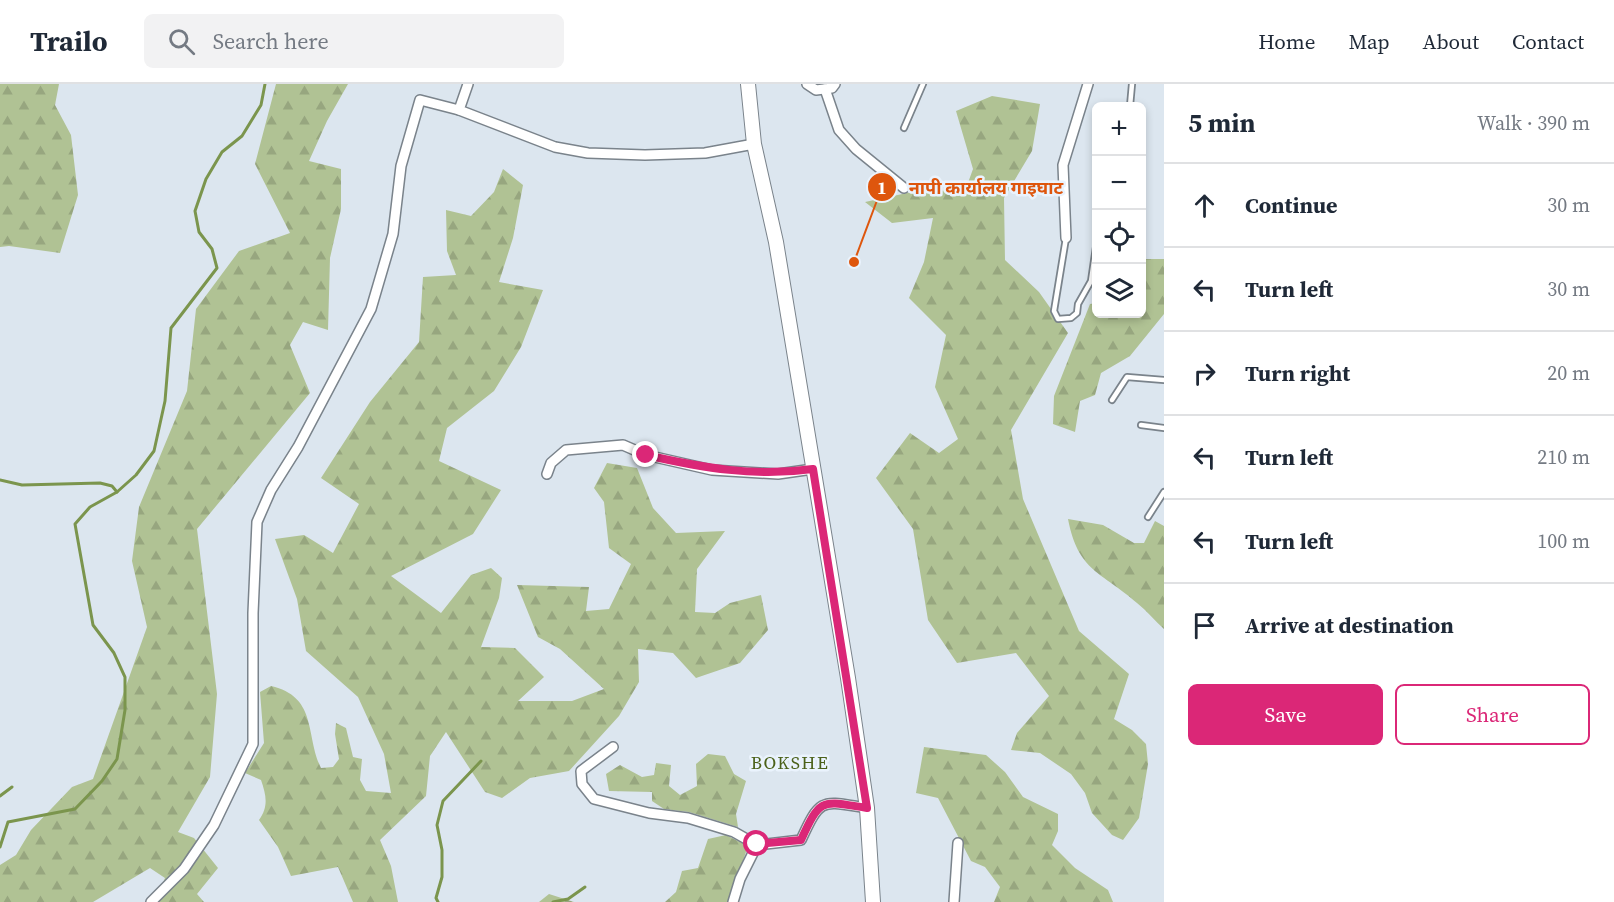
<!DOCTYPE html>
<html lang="en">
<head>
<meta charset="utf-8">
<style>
  :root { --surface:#fff; --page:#f2f2f3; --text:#1f2937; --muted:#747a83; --line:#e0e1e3; --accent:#db2777 }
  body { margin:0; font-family:"Source Serif 4","Noto Sans Devanagari",serif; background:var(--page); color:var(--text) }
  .controls { position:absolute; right:18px; top:18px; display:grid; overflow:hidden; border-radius:9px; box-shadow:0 3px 9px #0003 }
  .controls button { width:54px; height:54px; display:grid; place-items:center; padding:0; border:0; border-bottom:2px solid var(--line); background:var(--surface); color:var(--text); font:30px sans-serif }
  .stop { position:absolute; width:18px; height:18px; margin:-14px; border:4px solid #db2777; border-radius:50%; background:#fff }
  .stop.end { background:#db2777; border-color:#fff; box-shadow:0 2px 6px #0008 }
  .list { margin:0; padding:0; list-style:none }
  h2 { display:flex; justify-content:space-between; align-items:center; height:78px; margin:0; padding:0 24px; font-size:26px }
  h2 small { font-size:20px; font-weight:400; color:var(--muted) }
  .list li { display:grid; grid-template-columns:39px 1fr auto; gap:18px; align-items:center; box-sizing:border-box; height:84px; padding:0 24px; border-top:2px solid var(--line) }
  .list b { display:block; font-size:22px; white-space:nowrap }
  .list em { font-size:20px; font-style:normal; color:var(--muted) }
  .actions { display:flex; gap:12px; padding:18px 24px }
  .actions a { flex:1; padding:14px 0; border:2px solid var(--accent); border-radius:9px; text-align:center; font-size:21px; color:var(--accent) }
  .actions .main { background:var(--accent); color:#fff }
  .icon { flex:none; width:33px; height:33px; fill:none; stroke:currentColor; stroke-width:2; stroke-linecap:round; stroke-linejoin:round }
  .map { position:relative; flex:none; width:1164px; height:818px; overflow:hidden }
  header { display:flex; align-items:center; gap:36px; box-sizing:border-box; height:84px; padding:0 30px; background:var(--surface); border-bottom:2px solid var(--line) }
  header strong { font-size:28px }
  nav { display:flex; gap:33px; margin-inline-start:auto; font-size:21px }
  .search { width:420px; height:54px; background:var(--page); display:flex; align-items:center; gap:15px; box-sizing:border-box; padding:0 21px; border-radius:9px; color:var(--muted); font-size:22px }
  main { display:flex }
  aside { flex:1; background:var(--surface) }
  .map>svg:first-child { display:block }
  .forest { fill:url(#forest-firs) }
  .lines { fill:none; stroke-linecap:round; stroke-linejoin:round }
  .stream { stroke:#7b954d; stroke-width:3 }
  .lane-casing { stroke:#7a838b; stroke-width:8 }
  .street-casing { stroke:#7a838b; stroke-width:12 }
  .secondary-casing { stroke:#7a838b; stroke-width:16 }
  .lane { stroke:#fff; stroke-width:4.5 }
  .street { stroke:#fff; stroke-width:9 }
  .secondary { stroke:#fff; stroke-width:14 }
  .route { stroke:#db2777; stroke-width:8 }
  .labels { text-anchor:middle; stroke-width:5; stroke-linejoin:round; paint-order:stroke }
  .neighbourhood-label { font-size:18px; letter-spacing:1.5px; fill:#4b611a; stroke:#eaf3fd }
  .leader { fill:none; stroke:#de560d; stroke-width:2 }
  .callout-dot { fill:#de560d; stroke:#eaf3fd; stroke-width:2 }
  .mark-label { font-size:18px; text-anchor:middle; font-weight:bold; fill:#fff }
  .callout-label { font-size:18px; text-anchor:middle; font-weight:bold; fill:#de560d; stroke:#eaf3fd; stroke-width:5; stroke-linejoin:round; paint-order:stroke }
</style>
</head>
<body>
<header>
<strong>Trailo</strong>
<div class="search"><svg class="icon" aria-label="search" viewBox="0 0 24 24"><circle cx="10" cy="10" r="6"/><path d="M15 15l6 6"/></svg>Search here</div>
<nav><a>Home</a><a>Map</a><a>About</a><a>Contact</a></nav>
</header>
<main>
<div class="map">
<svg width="1164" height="818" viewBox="0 0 1164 818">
  <defs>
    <pattern id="forest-firs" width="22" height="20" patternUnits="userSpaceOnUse" patternTransform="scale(1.5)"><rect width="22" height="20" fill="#b0c294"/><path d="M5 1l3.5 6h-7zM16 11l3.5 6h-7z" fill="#97a67f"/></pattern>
  </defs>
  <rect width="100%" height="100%" fill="#dce6ef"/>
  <g class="forest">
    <path d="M0 0H59L55 21 71 51 78 111 60 169 9 162 0 163Z"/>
    <path d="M276 0H348L327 37 309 77 341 85V125L330 174 328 246 303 238 290 261 310 309 197 445 217 610 210 693 178 748 194 754 218 784 197 810 204 818H155L165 794 150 784 93 818H0V781L16 771 31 746 72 703 93 695 147 543 132 477 139 423 187 307 196 225 239 167 290 149 255 80Z"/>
    <path d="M992 12 1040 20 1032 67 1004 114 1005 176 1039 208 1068 249 1011 346 1023 415 1079 547 1129 590 1114 635 1132 646 1146 660 1148 680 1139 734 1123 756 1112 751 1092 729 1085 709 1071 690 1040 669 1011 666 1017 649 1049 612 1016 569 957 579 928 536 913 445 876 394 910 349 939 369 958 355 935 303 946 251 909 214 924 178 933 134 892 139 865 118 921 106 965 107 973 85 956 27Z"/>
    <path d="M503 85 523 101 513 154 499 198 543 206 521 263 494 307 447 344 439 377 501 406 473 450 391 492 441 529 471 491 491 484 502 494 499 514 481 563 515 564 544 593 518 617H572L604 605 560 565 538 553 517 501 589 503 586 527 609 525 631 480 609 464 604 418 594 404 607 379 637 384 653 424 676 449 725 447 697 485 695 528 715 529 730 519 761 511 768 546 740 579 696 594 673 569 638 565 639 598 619 632 569 687 530 694 502 714 485 708 446 648 430 672 426 712 380 756 391 782 398 818H353L338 783 291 792 278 763 259 736C269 722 266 711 261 696L245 689 264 659 260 608 271 602C318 613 305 651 321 684L333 683 339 675 335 650 336 639 346 644 353 673 362 675 360 696 366 707 391 709 384 670 358 613 306 567 297 515 275 455 304 451 333 469 359 420 321 394 370 318 419 258 423 193 456 191 447 167 446 126 471 132 494 108Z"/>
    <path d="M1142 175H1164V230L1130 272 1101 289 1095 311 1080 317 1075 348 1053 340 1054 312 1090 220 1096 219V230H1142Z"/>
    <path d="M1068 435 1103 441 1134 459H1144L1155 437 1164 442V545C1155 537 1147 527 1137 519 1102 488 1078 488 1068 435Z"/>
    <path d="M924 663 986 671 1005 688 1023 713 1058 730V747L1052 761 1075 784 1108 806 1113 818H994L1000 803 985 783 971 777 938 714 916 709Z"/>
    <path d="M708 670 725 672 734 690 746 697 736 730 738 743 689 728 664 725 652 717V708L609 707 606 690 620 681 642 693 654 691 656 679 671 681 669 702 680 711 697 702 696 680Z"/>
    <path d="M726 751 748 762 729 818H665L676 808 682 787 698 784 708 755Z"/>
    <path d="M549 810 574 818H539Z"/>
  </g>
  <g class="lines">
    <g class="stream">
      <path d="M0 396 22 401 100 399 112 402 117 408"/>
      <path d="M0 712 12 703"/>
      <path d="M0 763 8 738 75 725 102 697 117 675 125 626V593L114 569 93 541 75 440 90 423 117 408 136 391 154 367 165 317 171 244 217 184 212 165 199 148 195 127 206 95 222 68 242 52 261 21 265 0"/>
      <path d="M438 818 436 814 442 793V766L437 741 443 717 481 677"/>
      <path d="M553 818 568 815 585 803"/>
    </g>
    <defs>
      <g id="lane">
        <path d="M1130 22 1132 0"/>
        <path d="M904 44 923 0"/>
        <path d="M1066 154 1054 227 1058 235 1071 234 1077 229 1078 220 1091 197 1096 163"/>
        <path d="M1112 316 1127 293 1164 296"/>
        <path d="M1141 341 1164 344"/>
        <path d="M1148 433 1164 408"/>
      </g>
      <g id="street">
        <path d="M468 0 459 26 555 63 588 69 645 71 705 69 754 60"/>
        <path d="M807 0 816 6 832 4 835 0"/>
        <path d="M825 5 839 46 856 65 904 104"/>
        <path d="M1066 154 1063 81 1088 0"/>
        <path d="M547 390 551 379 566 366 623 361 646 371 712 386 778 390 813 385"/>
        <path d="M613 663 581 687 582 700 594 715 649 729 688 734 734 748 757 761 801 756C821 712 822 717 867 724"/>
        <path d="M151 818 184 785 214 741 253 660V529L257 438 271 406 298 363 371 225 393 150 401 82 420 16 459 26"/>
        <path d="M733 818 740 795 757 761"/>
        <path d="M954 818 958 759"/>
      </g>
      <path id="secondary" d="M748 0 754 60 776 158 848 594 867 724 873 818"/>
    </defs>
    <use href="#lane" class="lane-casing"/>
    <use href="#street" class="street-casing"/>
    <use href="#secondary" class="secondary-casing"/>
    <use href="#lane" class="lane"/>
    <use href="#street" class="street"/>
    <use href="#secondary" class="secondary"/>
  </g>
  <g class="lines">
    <path class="route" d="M646 371C703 384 755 393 813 385L867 724C822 717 821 712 801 756L757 760"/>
  </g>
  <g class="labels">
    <g class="neighbourhood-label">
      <text x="790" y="685">BOKSHE</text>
    </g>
  </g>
  <path class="leader" d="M854 178L882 103"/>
  <g class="callout-dot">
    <circle cx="854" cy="178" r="6"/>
    <circle cx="882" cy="103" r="15"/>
  </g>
  <g class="mark-label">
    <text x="882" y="110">1</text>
  </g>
  <g class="callout-label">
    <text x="986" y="110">नापी कार्यालय गाइघाट</text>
  </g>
</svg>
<div class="controls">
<button>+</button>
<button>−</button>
<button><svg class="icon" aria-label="locate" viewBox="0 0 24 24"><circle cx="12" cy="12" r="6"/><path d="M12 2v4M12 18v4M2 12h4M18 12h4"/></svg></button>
<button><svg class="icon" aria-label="layers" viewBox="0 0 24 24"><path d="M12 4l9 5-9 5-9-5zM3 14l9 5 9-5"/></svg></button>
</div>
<div class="stop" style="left:757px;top:760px"></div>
<div class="stop end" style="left:646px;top:371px"></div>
</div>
<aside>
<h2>5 min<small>Walk · 390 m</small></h2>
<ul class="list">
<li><svg class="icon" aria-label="ahead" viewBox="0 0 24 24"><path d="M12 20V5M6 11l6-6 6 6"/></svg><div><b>Continue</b></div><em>30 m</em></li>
<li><svg class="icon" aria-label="left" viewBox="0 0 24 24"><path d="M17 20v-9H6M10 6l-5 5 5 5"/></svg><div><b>Turn left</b></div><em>30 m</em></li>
<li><svg class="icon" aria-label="right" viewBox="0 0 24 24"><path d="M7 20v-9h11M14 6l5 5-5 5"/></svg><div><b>Turn right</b></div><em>20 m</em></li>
<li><svg class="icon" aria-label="left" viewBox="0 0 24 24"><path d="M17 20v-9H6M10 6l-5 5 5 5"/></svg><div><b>Turn left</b></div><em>210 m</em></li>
<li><svg class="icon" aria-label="left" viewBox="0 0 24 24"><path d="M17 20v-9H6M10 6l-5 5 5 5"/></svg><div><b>Turn left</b></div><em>100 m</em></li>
<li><svg class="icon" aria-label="arrive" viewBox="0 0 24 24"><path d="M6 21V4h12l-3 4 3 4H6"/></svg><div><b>Arrive at destination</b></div></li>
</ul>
<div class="actions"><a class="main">Save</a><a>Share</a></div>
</aside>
</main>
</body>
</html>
